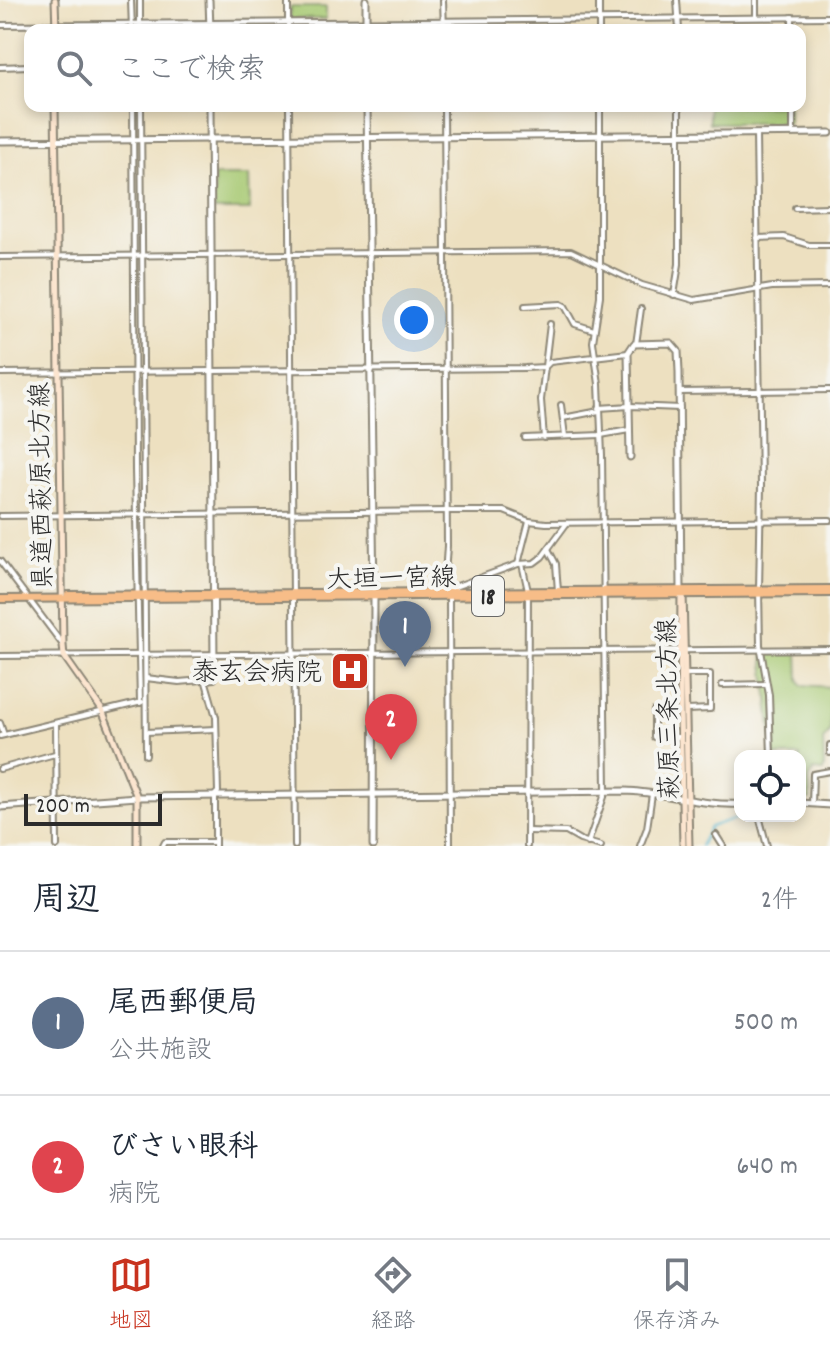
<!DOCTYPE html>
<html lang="ja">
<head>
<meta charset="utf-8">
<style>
  :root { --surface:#fff; --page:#f2f2f3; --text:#1f2937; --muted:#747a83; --line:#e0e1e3; --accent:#c8321e }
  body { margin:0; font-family:Dekko,"Klee One",sans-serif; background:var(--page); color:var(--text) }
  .controls { position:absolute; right:24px; bottom:24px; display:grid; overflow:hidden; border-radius:16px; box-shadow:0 4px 12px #0003 }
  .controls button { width:72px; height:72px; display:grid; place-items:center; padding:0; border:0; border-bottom:2px solid var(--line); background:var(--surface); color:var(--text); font:40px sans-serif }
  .scale { position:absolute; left:24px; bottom:20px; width:138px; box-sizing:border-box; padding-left:8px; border:4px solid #2b2b2b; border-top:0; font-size:22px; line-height:28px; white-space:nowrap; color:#2b2b2b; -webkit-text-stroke:6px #f6f6f2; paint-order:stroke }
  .you { position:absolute; left:414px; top:320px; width:28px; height:28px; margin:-20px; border:6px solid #fff; border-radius:50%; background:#1a73e8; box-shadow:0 0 0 12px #1a73e833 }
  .badge { display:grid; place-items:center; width:52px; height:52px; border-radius:50%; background:var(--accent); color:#fff; font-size:26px; font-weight:700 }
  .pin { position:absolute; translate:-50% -66px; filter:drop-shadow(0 2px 4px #0008) }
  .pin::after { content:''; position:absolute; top:42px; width:28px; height:24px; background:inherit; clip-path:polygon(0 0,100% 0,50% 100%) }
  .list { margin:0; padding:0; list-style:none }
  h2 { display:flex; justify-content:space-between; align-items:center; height:104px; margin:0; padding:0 32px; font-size:34px }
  h2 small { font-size:26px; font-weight:400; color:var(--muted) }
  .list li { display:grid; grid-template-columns:52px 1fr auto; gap:24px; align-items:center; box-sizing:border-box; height:144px; padding:0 32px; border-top:2px solid var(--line) }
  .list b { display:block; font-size:30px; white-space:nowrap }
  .list p { margin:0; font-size:26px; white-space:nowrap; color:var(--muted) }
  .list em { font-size:26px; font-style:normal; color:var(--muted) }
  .icon { flex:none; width:44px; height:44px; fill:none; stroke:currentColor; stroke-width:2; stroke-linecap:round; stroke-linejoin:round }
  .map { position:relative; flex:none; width:830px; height:846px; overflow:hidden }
  .search { position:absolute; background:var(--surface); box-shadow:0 4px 12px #0003; left:24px; right:24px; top:24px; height:88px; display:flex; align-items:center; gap:20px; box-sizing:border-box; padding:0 28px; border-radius:16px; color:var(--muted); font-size:30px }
  .sheet { height:392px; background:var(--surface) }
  nav { display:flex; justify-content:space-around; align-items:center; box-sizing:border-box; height:112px; border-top:2px solid var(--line); background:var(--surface); font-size:22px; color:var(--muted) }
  nav a { display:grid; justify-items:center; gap:4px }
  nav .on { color:var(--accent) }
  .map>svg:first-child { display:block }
  .green { fill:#a7c972; stroke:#697a4e; stroke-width:2 }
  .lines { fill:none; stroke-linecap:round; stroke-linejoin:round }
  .stream { stroke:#52b6d0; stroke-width:2 }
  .minor-casing { stroke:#8c8676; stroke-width:8 }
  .tertiary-casing { stroke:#8c8676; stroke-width:9 }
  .secondary-casing { stroke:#8c8676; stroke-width:9 }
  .primary-casing { stroke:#8c8676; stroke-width:10 }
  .minor { stroke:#fff; stroke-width:4 }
  .tertiary { stroke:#fff; stroke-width:5 }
  .secondary { stroke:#fce5cf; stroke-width:5 }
  .primary { stroke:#f7bd88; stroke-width:6 }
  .labels { text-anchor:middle; stroke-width:8; stroke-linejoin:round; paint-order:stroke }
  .shield { fill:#f6f6f2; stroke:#686867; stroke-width:2 }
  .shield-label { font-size:24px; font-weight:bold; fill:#2b2b2b }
  .street-label { font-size:26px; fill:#2b2b2b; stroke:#f6f6f2 }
  .poi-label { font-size:26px; fill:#2b2b2b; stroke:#f6f6f2; text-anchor:end }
</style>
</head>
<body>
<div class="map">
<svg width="830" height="846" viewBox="0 0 830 846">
  <rect width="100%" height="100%" fill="#f6f6f2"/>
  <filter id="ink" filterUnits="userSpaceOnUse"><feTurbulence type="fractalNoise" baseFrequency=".0125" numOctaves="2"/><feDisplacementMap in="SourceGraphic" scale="16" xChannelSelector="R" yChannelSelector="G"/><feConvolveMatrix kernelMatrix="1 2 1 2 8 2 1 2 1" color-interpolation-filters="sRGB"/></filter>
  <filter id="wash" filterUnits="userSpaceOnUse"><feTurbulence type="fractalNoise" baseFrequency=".006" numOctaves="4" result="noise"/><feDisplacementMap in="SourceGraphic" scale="32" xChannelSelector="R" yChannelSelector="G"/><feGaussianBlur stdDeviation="1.8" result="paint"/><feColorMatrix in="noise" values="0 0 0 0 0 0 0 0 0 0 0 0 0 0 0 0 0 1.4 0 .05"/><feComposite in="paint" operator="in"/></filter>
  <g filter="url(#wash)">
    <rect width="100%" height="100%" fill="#ede0c0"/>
    <g class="green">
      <rect x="290" y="7" width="36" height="12"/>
      <rect x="709" y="106" width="79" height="17"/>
      <path d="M214 176H249L250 210H214Z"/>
      <path d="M763 652H798L799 679 802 685 830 687V732L823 740 824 768 823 771 813 770 809 779 810 800 800 799V756H774Z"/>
    </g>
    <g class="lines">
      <path class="stream" d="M700 846 710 827 742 816"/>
    </g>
  </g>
  <g filter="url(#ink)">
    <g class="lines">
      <defs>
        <g id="minor">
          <path d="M131 0 132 30"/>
          <path d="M140 0V30"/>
          <path d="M288 0V30"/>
          <path d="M443 0 444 30"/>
          <path d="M599 0V30"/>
          <path d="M677 0 679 30"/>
          <path d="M756 0V17"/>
          <path d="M792 17V30"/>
          <path d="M0 25 830 17"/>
          <path d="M0 67 30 66"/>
          <path d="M133 106 135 470 140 703"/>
          <path d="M141 106 146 755"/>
          <path d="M289 106 295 846"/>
          <path d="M444 106 447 546 445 575 449 592 457 586 518 564 534 563 542 557 567 523"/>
          <path d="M793 106V133"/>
          <path d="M756 134 761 486 759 589 760 645 769 695 771 756"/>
          <path d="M795 208 830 207"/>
          <path d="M757 238 784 237 809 245H830"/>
          <path d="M0 257 571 251 642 285 694 300 772 287 830 286"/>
          <path d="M674 295 679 264V106"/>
          <path d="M525 306 561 304 565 306 575 324 594 330"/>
          <path d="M636 344 641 309"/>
          <path d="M0 373 525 368 545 367 550 362 628 353"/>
          <path d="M680 392 830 390"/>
          <path d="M561 405 565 436"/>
          <path d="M599 408 630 406 680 408"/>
          <path d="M563 418 599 411"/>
          <path d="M525 438 601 435 629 430"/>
          <path d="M544 438 541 400 550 324"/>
          <path d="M0 516 447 511H504L529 521 546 523 830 520"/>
          <path d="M548 549 556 564 558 591"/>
          <path d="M0 561 63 645"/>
          <path d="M518 564 529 521"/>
          <path d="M522 564 528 591 527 846"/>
          <path d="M449 594 450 846"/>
          <path d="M0 656 830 649"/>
          <path d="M686 674H710V709L687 710"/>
          <path d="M146 678 179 682 214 679V666"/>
          <path d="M205 679 216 717 218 792 215 795V846"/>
          <path d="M722 685 766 684"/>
          <path d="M680 711H654V737H680"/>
          <path d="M0 723 4 735"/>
          <path d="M56 723 57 846"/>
          <path d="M146 732 216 729"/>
          <path d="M0 736 142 702"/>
          <path d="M830 745V753"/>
          <path d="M0 769 55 754"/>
          <path d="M812 804 813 774 830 771"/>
          <path d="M759 816 767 846"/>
          <path d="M527 831 566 832 580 840 601 846"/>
          <path d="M716 835 723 846"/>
          <path d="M588 843 606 791 602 455 599 384 593 342 600 296V106"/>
          <path d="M163 846 165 842H215"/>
          <path d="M640 846 647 828 652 794"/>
        </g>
        <g id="tertiary">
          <path d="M209 0 210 30"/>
          <path d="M366 0V30"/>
          <path d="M210 106 214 666"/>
          <path d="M367 106 374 597 373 846"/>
          <path d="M0 141 830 133"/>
          <path d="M630 457 628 353 634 344 671 343 678 351 679 372 681 590"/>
          <path d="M800 803 830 805"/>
          <path d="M0 807 137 797 625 791C664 792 701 806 740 804"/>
        </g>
        <g id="secondary">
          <path d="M55 0 56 30"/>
          <path d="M55 106 63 645 64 656 102 710 137 797V846"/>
          <path d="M681 591 680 711 683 846"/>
          <path d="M683 592 689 846"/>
        </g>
        <g id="primary">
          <path d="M68 595 830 589"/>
          <path d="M0 599 830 593"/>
        </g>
      </defs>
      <use href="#minor" class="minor-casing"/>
      <use href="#tertiary" class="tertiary-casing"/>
      <use href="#secondary" class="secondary-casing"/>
      <use href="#primary" class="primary-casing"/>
      <use href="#minor" class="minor"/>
      <use href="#tertiary" class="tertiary"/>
      <use href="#secondary" class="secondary"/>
      <use href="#primary" class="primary"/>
    </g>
  </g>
  <defs>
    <symbol id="hospital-square" viewBox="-11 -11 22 22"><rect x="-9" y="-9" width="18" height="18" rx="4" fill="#c8321e" stroke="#f6f6f2"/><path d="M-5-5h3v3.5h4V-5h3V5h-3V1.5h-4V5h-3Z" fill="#fff"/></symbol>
  </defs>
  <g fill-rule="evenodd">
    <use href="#hospital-square" x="328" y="649" width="44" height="44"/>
  </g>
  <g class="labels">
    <rect class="shield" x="472" y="576" width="32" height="40" rx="6"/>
    <g class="shield-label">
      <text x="488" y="604">18</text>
    </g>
    <g class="street-label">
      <text transform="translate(40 486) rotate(-91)" y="9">県道西萩原北方線</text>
      <text transform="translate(391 577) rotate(-1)" y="9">大垣一宮線</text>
      <text transform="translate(667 709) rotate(-91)" y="9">萩原三条北方線</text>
    </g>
    <g class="poi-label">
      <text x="322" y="680">泰玄会病院</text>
    </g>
  </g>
</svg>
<div class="controls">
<button><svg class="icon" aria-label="locate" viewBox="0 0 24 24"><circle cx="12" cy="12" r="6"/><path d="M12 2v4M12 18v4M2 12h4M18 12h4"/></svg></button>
</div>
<div class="scale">200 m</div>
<div class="you"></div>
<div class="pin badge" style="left:405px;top:667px;background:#5c6f8a">1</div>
<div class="pin badge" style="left:391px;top:760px;background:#e0444e">2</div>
<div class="search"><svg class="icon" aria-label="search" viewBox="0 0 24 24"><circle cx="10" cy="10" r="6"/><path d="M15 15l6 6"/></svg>ここで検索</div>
</div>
<section class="sheet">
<h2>周辺<small>2件</small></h2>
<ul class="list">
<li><span class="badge" style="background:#5c6f8a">1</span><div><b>尾西郵便局</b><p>公共施設</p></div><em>500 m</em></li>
<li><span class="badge" style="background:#e0444e">2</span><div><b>びさい眼科</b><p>病院</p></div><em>640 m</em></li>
</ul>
</section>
<nav>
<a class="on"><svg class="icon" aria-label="map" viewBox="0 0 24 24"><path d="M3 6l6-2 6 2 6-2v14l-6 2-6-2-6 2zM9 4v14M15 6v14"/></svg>地図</a>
<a><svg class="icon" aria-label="directions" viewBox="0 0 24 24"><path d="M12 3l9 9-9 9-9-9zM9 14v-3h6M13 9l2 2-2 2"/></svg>経路</a>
<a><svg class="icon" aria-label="saved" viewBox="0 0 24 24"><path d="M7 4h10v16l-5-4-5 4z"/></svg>保存済み</a>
</nav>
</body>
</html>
